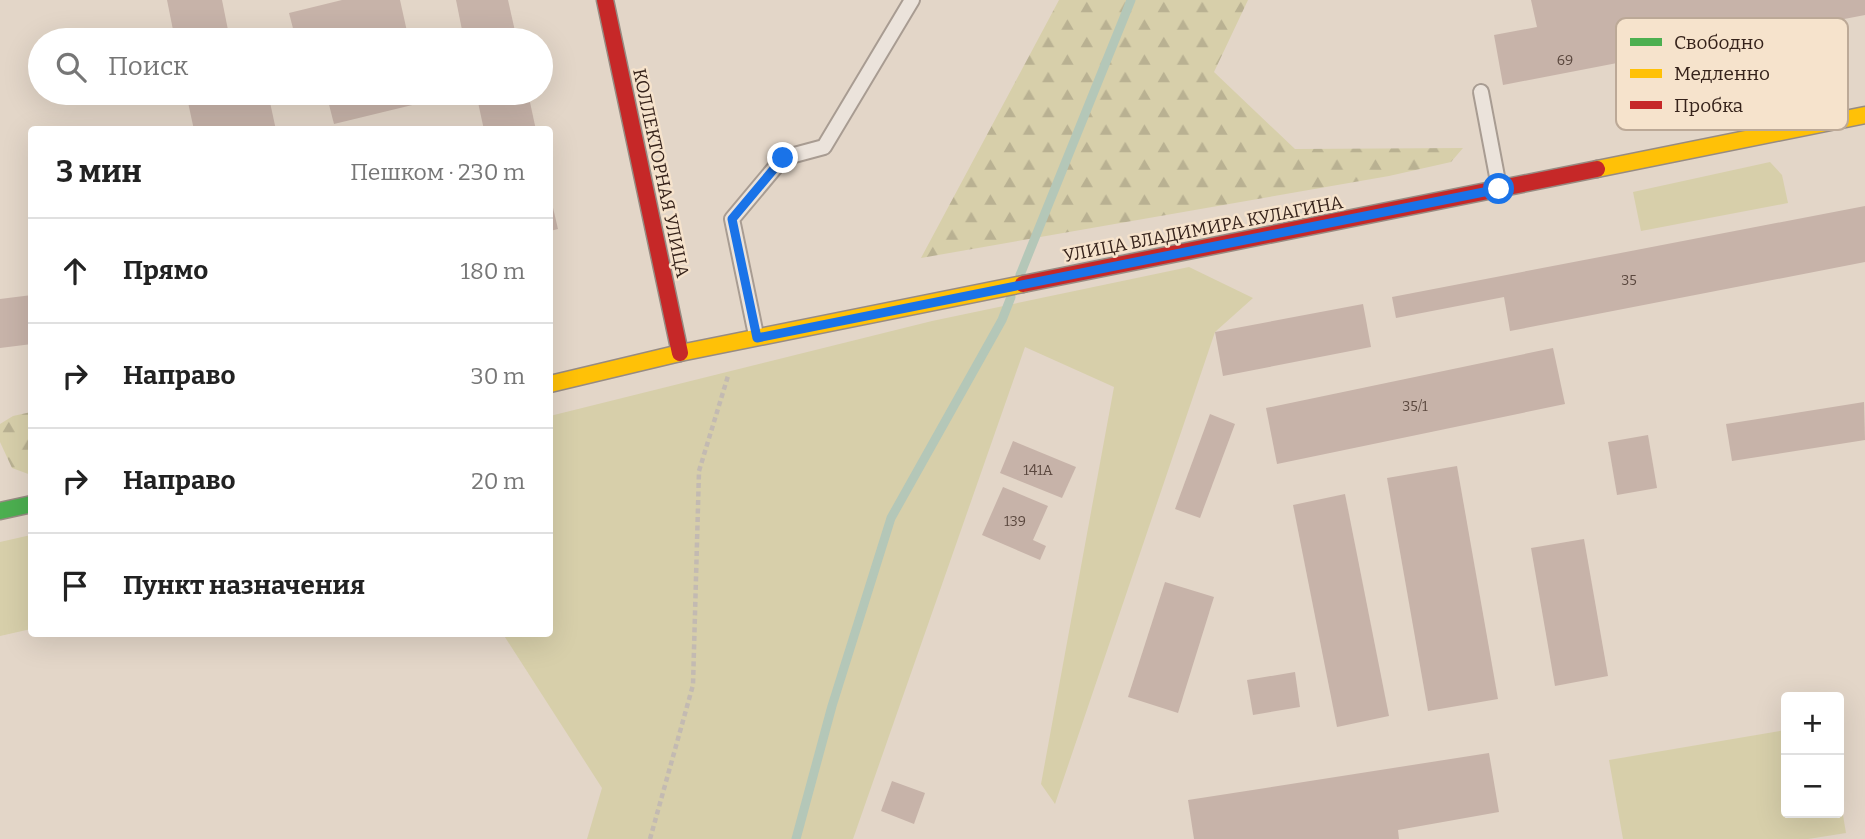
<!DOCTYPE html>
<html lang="ru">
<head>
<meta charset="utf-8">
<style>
  :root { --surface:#fff; --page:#f6f6f6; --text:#222; --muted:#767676; --line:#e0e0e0 }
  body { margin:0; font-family:Bitter,serif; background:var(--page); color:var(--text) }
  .controls { position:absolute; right:21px; bottom:21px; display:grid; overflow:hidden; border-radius:7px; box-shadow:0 7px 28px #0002 }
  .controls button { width:63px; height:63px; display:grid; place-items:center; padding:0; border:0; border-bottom:2px solid var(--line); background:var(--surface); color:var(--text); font:35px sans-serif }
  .stop { position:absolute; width:21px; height:21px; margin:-16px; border:5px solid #1a73e8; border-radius:50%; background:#fff }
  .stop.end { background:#1a73e8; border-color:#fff; box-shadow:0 2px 7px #0008 }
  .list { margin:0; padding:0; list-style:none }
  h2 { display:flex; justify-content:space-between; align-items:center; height:91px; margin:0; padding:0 28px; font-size:30px }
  h2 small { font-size:23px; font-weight:400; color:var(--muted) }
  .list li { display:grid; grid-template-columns:46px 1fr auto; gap:21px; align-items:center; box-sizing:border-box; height:105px; padding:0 28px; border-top:2px solid var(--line) }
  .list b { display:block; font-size:26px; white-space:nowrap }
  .list em { font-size:23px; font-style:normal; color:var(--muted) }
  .icon { flex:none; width:38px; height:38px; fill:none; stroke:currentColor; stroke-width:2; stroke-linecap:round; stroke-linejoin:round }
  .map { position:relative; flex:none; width:1865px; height:839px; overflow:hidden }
  .search { position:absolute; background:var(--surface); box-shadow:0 7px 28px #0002; left:28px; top:28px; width:525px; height:77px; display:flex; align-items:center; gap:18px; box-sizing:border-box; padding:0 24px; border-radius:38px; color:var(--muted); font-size:26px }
  .panel { position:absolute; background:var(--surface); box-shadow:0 7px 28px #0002; left:28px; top:126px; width:525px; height:511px; border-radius:7px }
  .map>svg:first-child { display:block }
  .grass { fill:#d7cfaa }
  .forest { fill:url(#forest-firs) }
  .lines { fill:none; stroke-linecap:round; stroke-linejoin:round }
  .stream { stroke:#b4c7b8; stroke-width:9 }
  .building { fill:#c7b3a9 }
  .lane-casing { stroke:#a89c92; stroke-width:18 }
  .fast-casing { stroke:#978b82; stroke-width:19 }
  .slow-casing { stroke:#978b82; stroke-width:19 }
  .jam-casing { stroke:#978b82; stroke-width:19 }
  .path { stroke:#c3bab2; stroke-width:4.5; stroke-dasharray:5 3.5; stroke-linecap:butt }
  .lane { stroke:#ebe3db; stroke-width:14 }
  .fast { stroke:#4caf50; stroke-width:16 }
  .slow { stroke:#ffc107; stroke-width:16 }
  .jam { stroke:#c62828; stroke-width:16 }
  .route { stroke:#1a73e8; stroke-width:9 }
  .labels { text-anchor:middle; stroke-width:5; stroke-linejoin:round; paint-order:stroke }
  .number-label { font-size:14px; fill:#5a473e }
  .street-label { font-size:18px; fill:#36231b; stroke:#f6e3cc }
  .key { fill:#f6e3cc; stroke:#bca997; stroke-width:2 }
  .key-label { font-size:19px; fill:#36231b }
</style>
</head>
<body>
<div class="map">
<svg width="1865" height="839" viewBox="0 0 1865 839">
  <defs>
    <pattern id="forest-firs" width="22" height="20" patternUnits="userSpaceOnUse" patternTransform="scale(1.75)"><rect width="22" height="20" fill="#d7cfaa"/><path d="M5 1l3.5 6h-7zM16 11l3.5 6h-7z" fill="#b9b192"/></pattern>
  </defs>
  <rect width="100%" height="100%" fill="#e3d6c8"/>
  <g class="grass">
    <path d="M1770 162 1782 175 1788 203 1641 231 1633 192Z"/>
    <path d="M1189 267 1253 298 1215 332 1055 804 1041 784 1114 387 1025 347 853 839H587L602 788 503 634H550V416L932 321Z"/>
    <path d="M31 535V629L0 636V542Z"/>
    <path d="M1786 730V813H1839V791L1846 833 1808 839H1623L1609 760Z"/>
  </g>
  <g class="forest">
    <path d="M1059 0H1248L1214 72 1295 149 1463 148 1451 162 1389 176 921 258Z"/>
    <path d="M31 412H32L31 475 12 468 0 442V424L13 416Z"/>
  </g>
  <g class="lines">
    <g class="stream">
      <path d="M1020 275 1131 0"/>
      <path d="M796 839 832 706 891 518 1002 320 1011 297"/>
    </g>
  </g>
  <g class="building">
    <path d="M167 0H222L230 40H175Z"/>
    <path d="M342 0H400L408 36 391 40H296L289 13Z"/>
    <path d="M456 0H508L517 40H464Z"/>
    <path d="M1531 0H1865V15L1503 85 1494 35 1537 27Z"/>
    <path d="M186 93H268L276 130H194Z"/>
    <path d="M326 93H436L437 99 334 124Z"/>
    <path d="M476 93H528L536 130H484Z"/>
    <path d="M550 195 558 229 550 231Z"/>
    <path d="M1865 206V262L1510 331 1504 297 1396 318 1392 297Z"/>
    <path d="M32 295V344L0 348V299Z"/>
    <path d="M1363 304 1371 347 1223 376 1215 332Z"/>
    <path d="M1553 348 1565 404 1277 464 1266 408Z"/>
    <path d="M1864 402 1865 440 1732 461 1726 424Z"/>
    <path d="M1210 414 1235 424 1200 518 1175 509Z"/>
    <path d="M1648 435 1657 488 1617 495 1608 442Z"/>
    <path d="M1013 441 1076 467 1062 498 1000 473Z"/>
    <path d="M1457 466 1498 699 1428 711 1387 478Z"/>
    <path d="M1003 487 1048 506 1033 540 1046 546 1040 560 982 535Z"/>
    <path d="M1345 494 1389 716 1337 727 1293 505Z"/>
    <path d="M1584 539 1608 676 1555 686 1531 548Z"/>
    <path d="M1165 582 1214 597 1178 713 1128 697Z"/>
    <path d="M1295 672 1300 707 1253 715 1247 680Z"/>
    <path d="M1489 753 1499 812 1398 830 1399 839H1194L1188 800Z"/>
    <path d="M892 781 925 793 914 824 881 811Z"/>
  </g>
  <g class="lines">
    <defs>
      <g id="lane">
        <path d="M1481 92 1499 187"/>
        <path d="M756 335 732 219 783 158 824 147 912 0"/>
      </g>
      <path id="fast" d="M0 511 32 504"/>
      <g id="slow">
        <path d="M1597 169 1865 115"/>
        <path d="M550 384 680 353 1023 284"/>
      </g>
      <g id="jam">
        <path d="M605 0 680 353"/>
        <path d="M1023 284 1597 169"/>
      </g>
    </defs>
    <use href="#lane" class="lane-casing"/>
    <use href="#fast" class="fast-casing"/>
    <use href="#slow" class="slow-casing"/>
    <use href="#jam" class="jam-casing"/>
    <path class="path" d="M650 839 693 685 699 471 728 376"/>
    <use href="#lane" class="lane"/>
    <use href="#fast" class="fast"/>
    <use href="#slow" class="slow"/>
    <use href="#jam" class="jam"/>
  </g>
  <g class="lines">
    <path class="route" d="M783 158 732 219 757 338 1499 189"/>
  </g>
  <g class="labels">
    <g class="number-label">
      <text x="1565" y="65">69</text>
      <text x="1629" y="285">35</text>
      <text x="1415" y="411">35/1</text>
      <text x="1038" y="475">141А</text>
      <text x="1015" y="526">139</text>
    </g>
    <g class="street-label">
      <text transform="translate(661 173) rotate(78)" y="6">КОЛЛЕКТОРНАЯ УЛИЦА</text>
      <text transform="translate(1203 229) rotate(-11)" y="6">УЛИЦА ВЛАДИМИРА КУЛАГИНА</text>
    </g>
  </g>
  <rect x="1616" y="18" width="232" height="112" rx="10" class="key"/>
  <rect x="1630" y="38" width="32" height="8" fill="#4caf50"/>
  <rect x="1630" y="69" width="32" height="9" fill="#ffc107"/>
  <rect x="1630" y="101" width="32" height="8" fill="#c62828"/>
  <g class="key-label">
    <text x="1674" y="49">Свободно</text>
    <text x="1674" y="80">Медленно</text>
    <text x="1674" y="112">Пробка</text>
  </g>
</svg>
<div class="controls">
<button>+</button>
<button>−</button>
</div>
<div class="stop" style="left:1499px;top:189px"></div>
<div class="stop end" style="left:783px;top:158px"></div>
<div class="search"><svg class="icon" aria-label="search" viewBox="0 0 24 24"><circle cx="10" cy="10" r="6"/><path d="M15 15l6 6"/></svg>Поиск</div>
<section class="panel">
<h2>3 мин<small>Пешком · 230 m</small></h2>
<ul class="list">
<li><svg class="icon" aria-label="ahead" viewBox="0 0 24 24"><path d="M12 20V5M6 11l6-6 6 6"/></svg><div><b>Прямо</b></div><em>180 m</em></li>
<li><svg class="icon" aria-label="right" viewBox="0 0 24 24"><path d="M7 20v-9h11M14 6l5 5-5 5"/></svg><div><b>Направо</b></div><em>30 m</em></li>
<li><svg class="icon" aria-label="right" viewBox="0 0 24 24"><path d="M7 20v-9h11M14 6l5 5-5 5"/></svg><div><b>Направо</b></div><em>20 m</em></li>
<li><svg class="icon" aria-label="arrive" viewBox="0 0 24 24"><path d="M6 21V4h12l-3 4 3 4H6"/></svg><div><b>Пункт назначения</b></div></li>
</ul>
</section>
</div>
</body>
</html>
